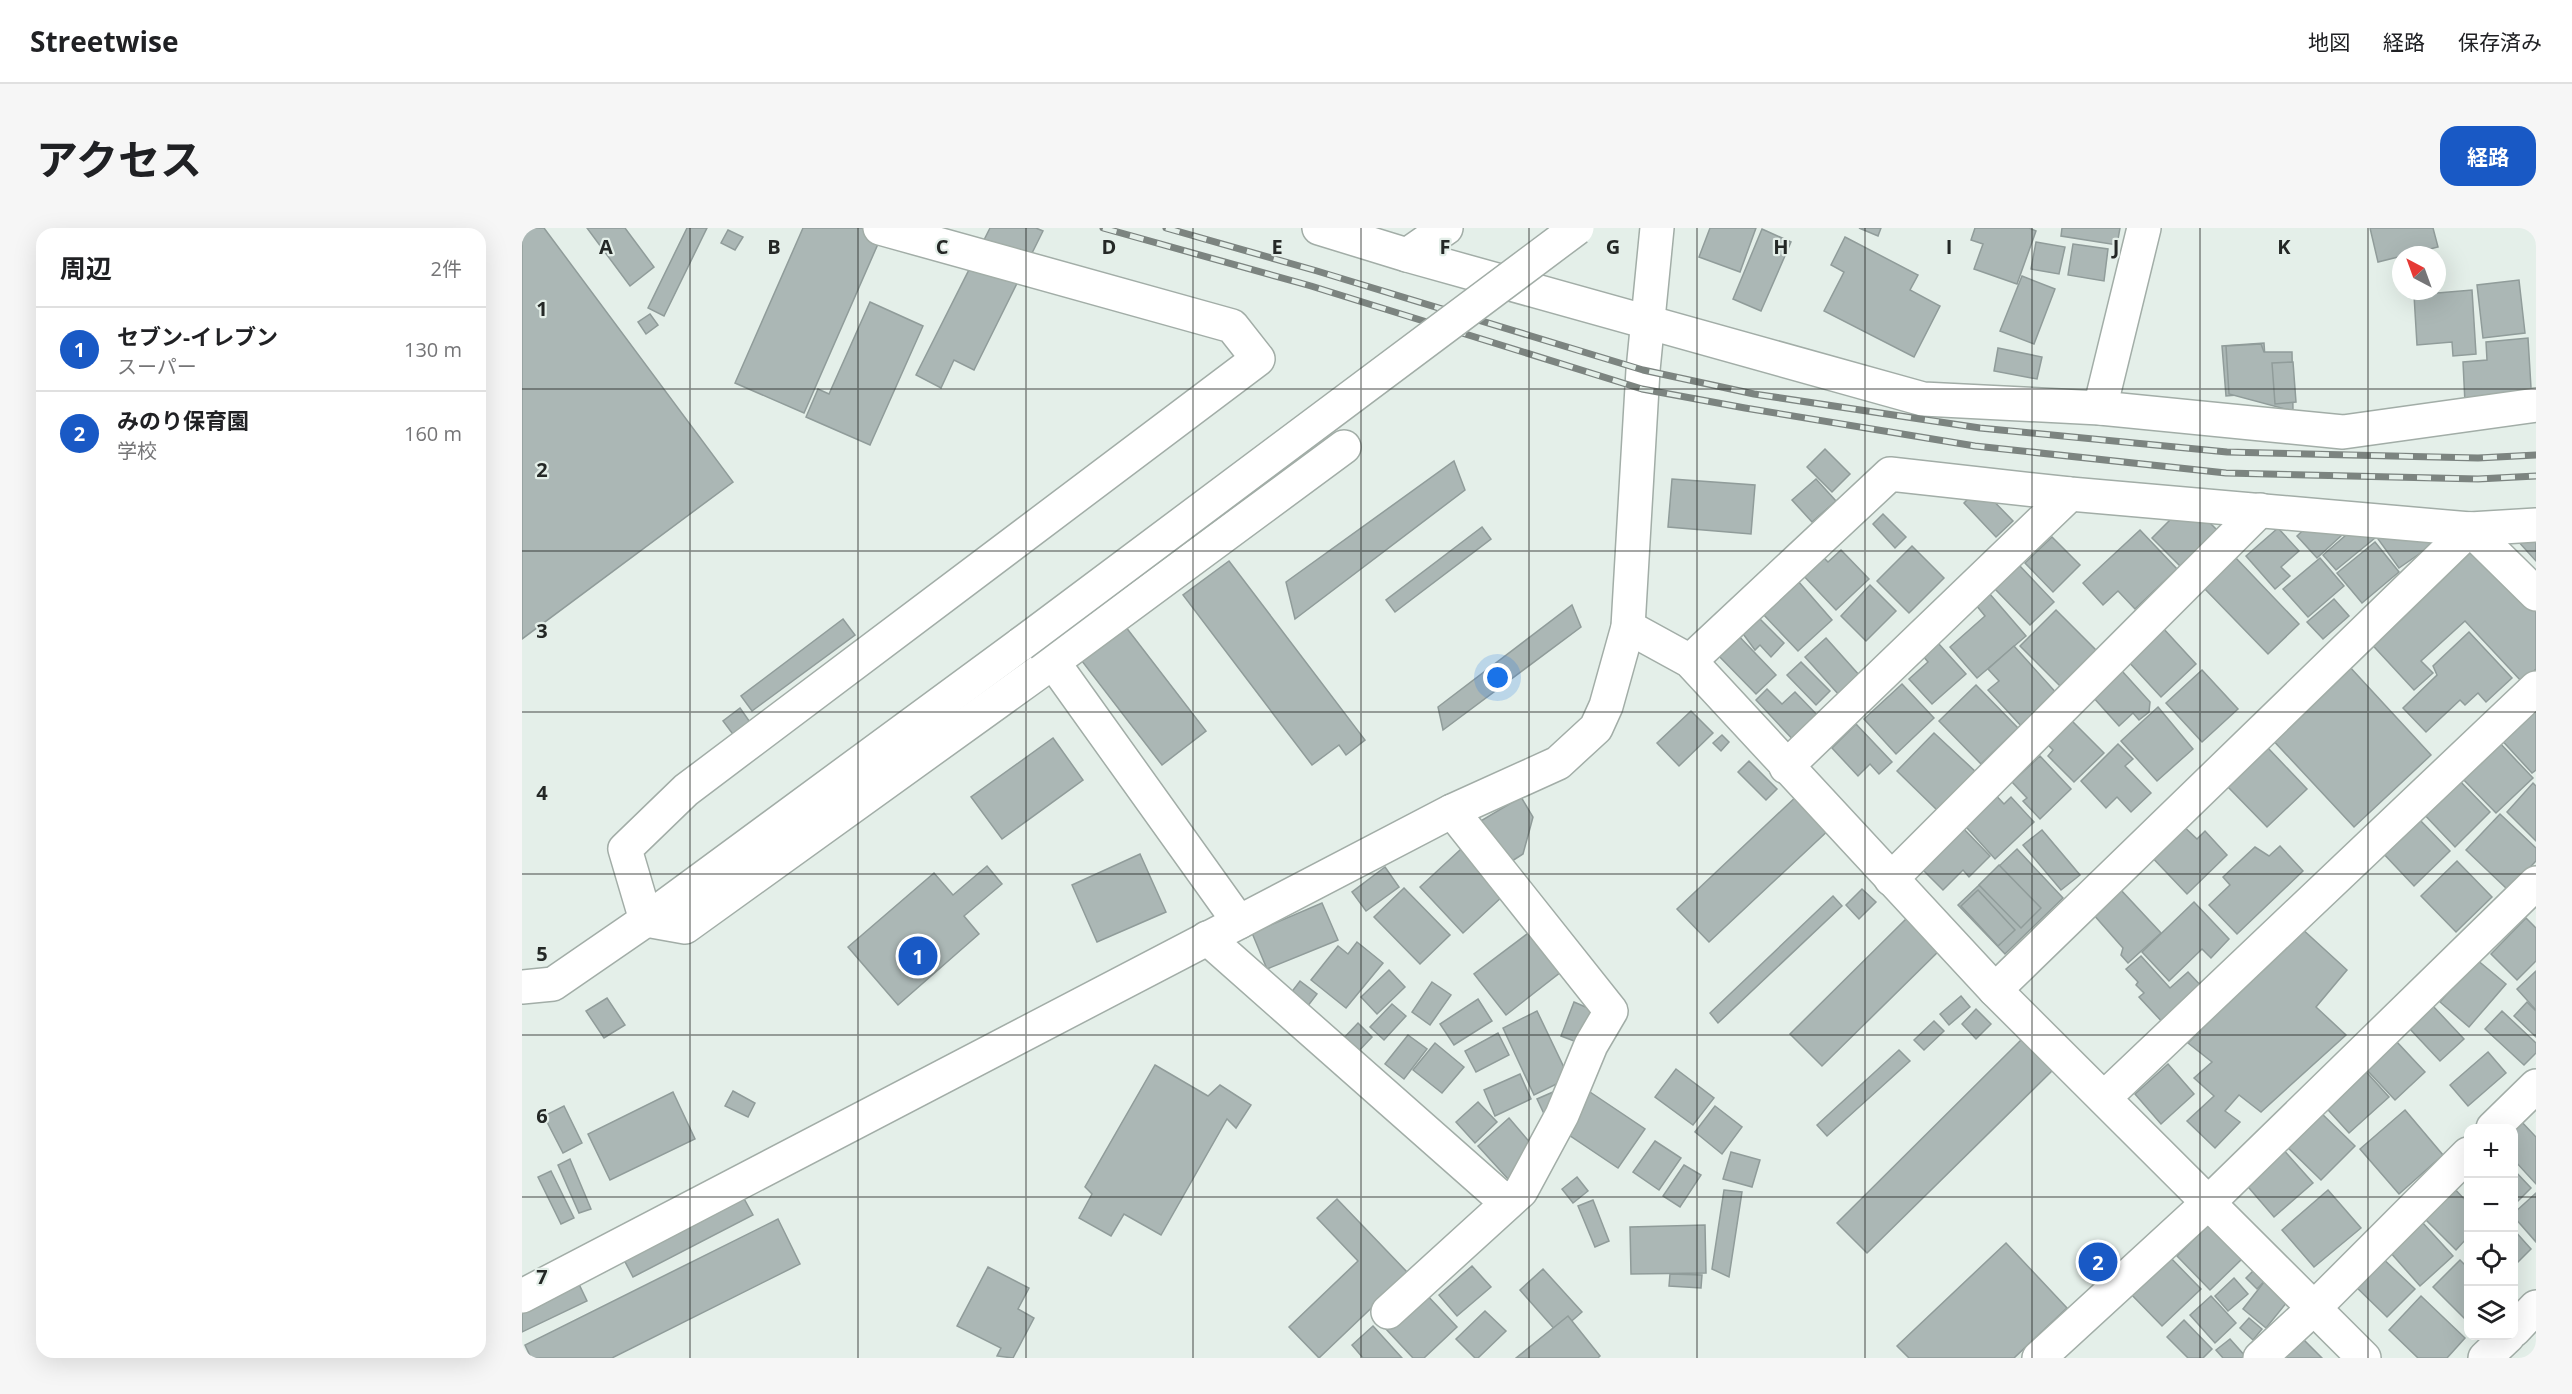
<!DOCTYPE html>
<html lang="ja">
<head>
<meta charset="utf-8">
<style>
  :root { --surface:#fff; --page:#f6f6f6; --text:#202124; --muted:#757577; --line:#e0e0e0; --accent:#1959c5 }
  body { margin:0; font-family:"Open Sans","Noto Sans JP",sans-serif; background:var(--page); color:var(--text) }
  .controls { position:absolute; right:18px; bottom:18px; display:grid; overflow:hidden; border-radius:12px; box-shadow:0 6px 24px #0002 }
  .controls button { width:54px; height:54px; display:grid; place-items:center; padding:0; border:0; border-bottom:2px solid var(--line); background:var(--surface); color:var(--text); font:30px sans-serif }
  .compass { position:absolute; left:1870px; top:18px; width:54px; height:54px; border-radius:50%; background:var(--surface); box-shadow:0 6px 24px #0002; rotate:319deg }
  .you { position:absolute; left:976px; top:450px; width:21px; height:21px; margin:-15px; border:4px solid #fff; border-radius:50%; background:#1a73e8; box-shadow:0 0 0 9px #1a73e833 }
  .badge { display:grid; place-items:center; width:39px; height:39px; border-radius:50%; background:var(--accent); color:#fff; font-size:20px; font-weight:700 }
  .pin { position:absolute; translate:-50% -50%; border:3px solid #fff; box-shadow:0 2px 6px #0006 }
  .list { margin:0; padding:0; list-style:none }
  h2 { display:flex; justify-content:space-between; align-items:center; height:78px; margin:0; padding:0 24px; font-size:26px }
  h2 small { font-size:20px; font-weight:400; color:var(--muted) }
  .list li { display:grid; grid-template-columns:39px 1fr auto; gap:18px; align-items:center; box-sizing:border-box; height:84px; padding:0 24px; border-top:2px solid var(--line) }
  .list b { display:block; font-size:22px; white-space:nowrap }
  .list p { margin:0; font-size:20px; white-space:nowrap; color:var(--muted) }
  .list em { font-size:20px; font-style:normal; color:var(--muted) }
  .icon { flex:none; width:33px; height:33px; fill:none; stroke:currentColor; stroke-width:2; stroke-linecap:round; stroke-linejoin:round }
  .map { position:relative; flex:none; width:2014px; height:1130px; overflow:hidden; border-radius:18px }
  header { display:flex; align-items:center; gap:36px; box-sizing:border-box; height:84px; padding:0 30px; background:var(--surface); border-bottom:2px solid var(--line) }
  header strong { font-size:28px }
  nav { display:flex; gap:33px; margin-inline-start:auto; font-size:21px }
  .intro { display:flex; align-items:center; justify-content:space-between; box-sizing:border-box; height:144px; padding:0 36px }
  h1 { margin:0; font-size:42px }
  .button { padding:15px 27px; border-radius:18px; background:var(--accent); color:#fff; font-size:21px; font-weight:700 }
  main { display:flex; gap:36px; padding:0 36px }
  aside { flex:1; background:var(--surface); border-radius:18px; box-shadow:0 6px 24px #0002 }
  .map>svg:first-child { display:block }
  .building { fill:#abb7b5; stroke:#909c9a; stroke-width:1.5 }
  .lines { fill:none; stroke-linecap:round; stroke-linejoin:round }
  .minor-casing { stroke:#a2ada7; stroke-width:36 }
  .minor { stroke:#fff; stroke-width:33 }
  .rail-casing { stroke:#7c8480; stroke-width:7 }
  .rail { stroke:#e4efe9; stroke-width:4.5; stroke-dasharray:14; stroke-linecap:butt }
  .minor-bridge-casing { stroke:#a2ada7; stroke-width:36; stroke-linecap:butt }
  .minor-bridge { stroke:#fff; stroke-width:33 }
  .grid { fill:none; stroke:#242826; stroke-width:1.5; stroke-opacity:0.55 }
  .grid-label { font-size:20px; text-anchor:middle; font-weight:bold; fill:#242826; stroke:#e4efe9; stroke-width:4.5; stroke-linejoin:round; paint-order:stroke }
</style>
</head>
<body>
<header>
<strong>Streetwise</strong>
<nav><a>地図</a><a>経路</a><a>保存済み</a></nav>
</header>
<div class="intro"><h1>アクセス</h1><a class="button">経路</a></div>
<main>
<aside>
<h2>周辺<small>2件</small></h2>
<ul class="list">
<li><span class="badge">1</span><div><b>セブン-イレブン</b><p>スーパー</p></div><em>130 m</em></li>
<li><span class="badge">2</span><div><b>みのり保育園</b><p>学校</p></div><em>160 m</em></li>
</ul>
</aside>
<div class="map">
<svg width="2014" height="1130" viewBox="0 0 2014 1130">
  <rect width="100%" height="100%" fill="#e4efe9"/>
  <g class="building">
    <path d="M0 0H22L211 254 0 411Z"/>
    <path d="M65 0H103L132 39 108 58Z"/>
    <path d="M165 0H185L142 88 126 80Z"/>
    <path d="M281 0H363L282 185 213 155Z"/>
    <path d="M468 0H514L521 3 452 142 432 132 419 160 394 147Z"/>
    <path d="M1188 0H1234L1218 44 1177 29Z"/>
    <path d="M1337 0H1359L1356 8Z"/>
    <path d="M1453 0H1507L1514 3 1495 56 1452 41 1461 16 1449 12Z"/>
    <path d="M1540 0H1598L1595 17 1539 8Z"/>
    <path d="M1848 0H1911L1916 19 1856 34Z"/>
    <path d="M1240 1 1269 14 1239 83 1211 71Z"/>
    <path d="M206 2 221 9 213 22 199 15Z"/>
    <path d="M1323 9 1396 47 1388 62 1418 78 1392 129 1302 83 1322 44 1309 37Z"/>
    <path d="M1514 14 1543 19 1537 46 1509 41Z"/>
    <path d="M1551 16 1586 21 1582 53 1546 47Z"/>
    <path d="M1500 48 1533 61 1512 116 1478 103Z"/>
    <path d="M1997 52 2003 105 1961 110 1955 57Z"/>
    <path d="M1950 62 1954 126 1931 128 1930 114 1895 117 1892 67Z"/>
    <path d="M348 74 401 98 348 217 284 189 296 161 307 166Z"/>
    <path d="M128 86 136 97 124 106 116 94Z"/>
    <path d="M2006 110 2010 176 1943 175 1941 134 1965 132 1964 114Z"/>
    <path d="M1742 115 1744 145 1738 146 1740 165 1704 168 1700 118Z"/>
    <path d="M1739 116 1742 124H1770L1771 183 1707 166 1704 118Z"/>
    <path d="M1476 120 1520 129 1515 151 1472 143Z"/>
    <path d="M1771 134 1774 174 1753 176 1750 135Z"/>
    <path d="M1303 221 1328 246 1310 264 1285 239Z"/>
    <path d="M932 233 943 262 773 391 764 354Z"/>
    <path d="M1150 251 1233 257 1229 306 1146 299Z"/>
    <path d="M1294 251 1314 273 1290 294 1270 272Z"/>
    <path d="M1458 259 1491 293 1474 309 1442 275Z"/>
    <path d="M1660 280 1677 284 1698 305 1661 341 1630 310Z"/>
    <path d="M1361 286 1384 309 1373 320 1351 296Z"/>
    <path d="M1791 293 1809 295 1820 307 1795 330 1775 308Z"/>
    <path d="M1839 294 1853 310 1814 342 1801 327Z"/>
    <path d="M1874 298 1913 315 1877 340 1856 311Z"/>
    <path d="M960 299 969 311 873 384 864 372Z"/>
    <path d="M1756 300 1777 323 1759 339 1768 348 1753 361 1724 328Z"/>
    <path d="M1618 302 1655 341 1613 381 1596 363 1581 377 1561 355Z"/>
    <path d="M2014 307V333L1994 311Z"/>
    <path d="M1530 309 1558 337 1531 364 1503 335Z"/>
    <path d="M1949 313 2014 383V441L2000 454 1943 393 1899 433 1911 445 1892 462 1843 409Z"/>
    <path d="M1853 314 1877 344 1840 375 1815 345Z"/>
    <path d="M1390 318 1422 350 1387 385 1355 353Z"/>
    <path d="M1319 322 1347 351 1314 382 1278 344 1297 325 1306 334Z"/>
    <path d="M1712 328 1777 396 1746 426 1681 359Z"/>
    <path d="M1798 330 1822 358 1786 389 1761 361Z"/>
    <path d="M707 333 843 512 824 527 817 517 790 537 661 367Z"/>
    <path d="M1497 337 1532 374 1508 397 1472 360Z"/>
    <path d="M1276 353 1310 392 1276 423 1240 385Z"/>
    <path d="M1348 357 1374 383 1344 413 1319 388Z"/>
    <path d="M1467 365 1504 408 1455 450 1428 419 1463 388 1454 377Z"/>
    <path d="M1812 371 1827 388 1801 411 1785 394Z"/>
    <path d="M1050 377 1059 399 921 502 916 479Z"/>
    <path d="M1534 382 1578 426 1542 462 1498 418Z"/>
    <path d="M1231 384 1262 415 1249 429 1238 417 1233 422 1216 399Z"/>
    <path d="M321 391 333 407 230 483 219 468Z"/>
    <path d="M600 394 684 503 640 537 556 428Z"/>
    <path d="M1640 399 1674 436 1639 469 1605 432Z"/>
    <path d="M1212 403 1254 447 1234 466 1191 422Z"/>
    <path d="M1947 404 1990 450 1964 474 1956 465 1943 477 1938 472 1904 504 1881 480 1915 447 1911 438Z"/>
    <path d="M1304 410 1338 448 1317 467 1283 429Z"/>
    <path d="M1416 415 1444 446 1410 476 1387 451 1406 434 1401 428Z"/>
    <path d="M1492 418 1537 468 1501 500 1466 462 1477 453 1466 441Z"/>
    <path d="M1279 434 1308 463 1294 477 1265 447Z"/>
    <path d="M1826 437 1909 527 1832 599 1748 509Z"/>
    <path d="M1680 442 1716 481 1680 514 1644 475Z"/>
    <path d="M1600 443 1628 474 1627 484 1617 492 1611 485 1597 498 1571 469Z"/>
    <path d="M1380 456 1412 490 1374 526 1342 491Z"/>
    <path d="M1454 457 1496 500 1459 536 1417 493Z"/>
    <path d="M1245 461 1260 476 1273 464 1300 492 1275 516 1234 472Z"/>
    <path d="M2014 469V542L2010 545 1975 507Z"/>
    <path d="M1636 479 1671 521 1635 553 1599 513Z"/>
    <path d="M218 480 230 497 213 509 201 493Z"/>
    <path d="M1169 483 1191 505 1157 538 1135 515Z"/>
    <path d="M1544 487 1582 525 1552 554 1526 528 1531 522 1526 517Z"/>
    <path d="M1334 496 1370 534 1357 546 1348 536 1336 548 1310 520Z"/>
    <path d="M1412 505 1455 545 1417 584 1375 543Z"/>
    <path d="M1200 507 1207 514 1199 523 1191 515Z"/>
    <path d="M531 510 561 552 480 611 449 569Z"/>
    <path d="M1975 512 2011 550 1974 585 1937 547Z"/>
    <path d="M1596 516 1611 531 1603 538 1629 565 1609 584 1595 569 1584 580 1559 553Z"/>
    <path d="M1746 520 1785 561 1745 599 1705 558Z"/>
    <path d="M1518 528 1549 561 1518 591 1501 573 1505 570 1490 554Z"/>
    <path d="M1227 533 1255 561 1244 572 1216 544Z"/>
    <path d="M1934 549 1968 584 1933 619 1899 583Z"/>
    <path d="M2011 555 2014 558V613L1985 584Z"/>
    <path d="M1468 561 1482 576 1489 569 1512 594 1473 631 1436 590Z"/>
    <path d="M1279 564 1311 598 1187 714 1155 681Z"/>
    <path d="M999 569 1011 589 1001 626 984 637 957 594Z"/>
    <path d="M1978 586 2014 620V633L1986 662 1944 622Z"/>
    <path d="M1895 589 1928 623 1892 658 1859 623Z"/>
    <path d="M1657 594 1675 611 1683 603 1705 627 1665 666 1625 624Z"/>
    <path d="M1437 596 1468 628 1447 649 1441 642 1421 662 1395 636Z"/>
    <path d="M1520 602 1558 647 1539 662 1501 617Z"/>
    <path d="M1758 618 1781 643 1715 706 1687 677 1708 657 1701 649 1733 619 1747 628Z"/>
    <path d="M939 621 982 667 941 705 898 659Z"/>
    <path d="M1495 621 1541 670 1483 726 1436 677Z"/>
    <path d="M618 626 644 684 575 714 550 657Z"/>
    <path d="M1935 633 1970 669 1934 704 1899 668Z"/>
    <path d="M1477 637 1519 680 1499 700 1457 657Z"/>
    <path d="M465 638 480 656 442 688 457 706 376 777 326 719 412 645 431 667Z"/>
    <path d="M863 639 877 659 844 683 830 664Z"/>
    <path d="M882 660 928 707 898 736 852 689Z"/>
    <path d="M1340 661 1354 674 1337 691 1324 677Z"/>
    <path d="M1598 661 1639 705 1606 735 1599 727 1601 720 1571 686Z"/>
    <path d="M1456 662 1493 702 1476 718 1439 678Z"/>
    <path d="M1311 668 1320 678 1196 795 1188 785Z"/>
    <path d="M1672 674 1707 711 1689 730 1680 721 1647 753 1620 724Z"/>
    <path d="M800 675 816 712 745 741 730 705Z"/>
    <path d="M1390 685 1422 718 1300 838 1268 806Z"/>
    <path d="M2004 690 2014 700V733L1995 752 1969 726Z"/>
    <path d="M1778 699 1825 742 1794 779 1824 807 1739 884 1717 867 1703 883 1718 894 1693 920 1665 893 1692 868 1672 850 1690 834 1666 815Z"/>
    <path d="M1013 700 1044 740 984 787 952 746Z"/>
    <path d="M835 714 861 735 824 780 789 752 816 718 826 726Z"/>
    <path d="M1619 728 1648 760 1666 744 1683 762 1644 798 1617 769 1622 765 1614 757 1616 754 1604 741Z"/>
    <path d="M1954 731 1984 756 1947 799 1918 774Z"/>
    <path d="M867 742 883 759 855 786 839 769Z"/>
    <path d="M2014 743V782L1995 761Z"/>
    <path d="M778 753 795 766 782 783 765 770Z"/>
    <path d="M910 754 929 767 908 797 890 784Z"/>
    <path d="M1439 768 1448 779 1427 797 1418 786Z"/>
    <path d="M85 770 103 797 82 810 64 783Z"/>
    <path d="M956 771 970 793 932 817 918 796Z"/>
    <path d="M1052 774 1073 783 1060 816 1039 808Z"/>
    <path d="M2005 774 2014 783V809L1992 788Z"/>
    <path d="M870 776 884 788 862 812 848 799Z"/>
    <path d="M1910 777 1942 811 1918 833 1887 800Z"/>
    <path d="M1454 781 1469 796 1454 811 1440 796Z"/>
    <path d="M1015 783 1047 850 1012 867 981 800Z"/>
    <path d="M1980 783 2014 815V825L2002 837 1963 801Z"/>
    <path d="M1412 793 1422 803 1402 822 1392 812Z"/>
    <path d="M836 795 850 809 833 827 819 813Z"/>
    <path d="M976 805 987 827 954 844 943 823Z"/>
    <path d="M886 807 905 821 882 851 863 836Z"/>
    <path d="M1503 808 1534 839 1345 1025 1315 995Z"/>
    <path d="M1874 813 1903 844 1873 872 1844 841Z"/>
    <path d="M913 815 942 839 920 865 891 842Z"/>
    <path d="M1377 822 1388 833 1305 908 1295 897Z"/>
    <path d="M1966 824 1984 845 1946 878 1928 857Z"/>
    <path d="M1646 836 1672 866 1639 896 1613 866Z"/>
    <path d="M633 837 686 868 698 857 729 877 714 900 705 891 639 1007 602 986 589 1008 557 990 570 966 563 959Z"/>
    <path d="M1838 837 1867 869 1827 905 1798 873Z"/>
    <path d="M1154 841 1192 870 1171 897 1133 869Z"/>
    <path d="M998 846 1009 871 973 888 962 862Z"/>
    <path d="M1040 860 1024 890 1015 871Z"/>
    <path d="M1065 862 1123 901 1096 940 1038 901Z"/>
    <path d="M211 863 233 875 226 889 203 878Z"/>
    <path d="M151 864 173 911 88 952 66 906Z"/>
    <path d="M956 874 975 894 953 915 934 894Z"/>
    <path d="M42 878 60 915 41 925 22 888Z"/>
    <path d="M1193 878 1220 899 1200 926 1173 904Z"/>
    <path d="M1794 880 1833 918 1799 952 1761 915Z"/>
    <path d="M1883 882 1921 927 1877 966 1838 921Z"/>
    <path d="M987 890 1016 924 986 951 956 918Z"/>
    <path d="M1997 891 2014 909V956L1992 932V900Z"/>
    <path d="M1133 913 1159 930 1137 962 1111 944Z"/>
    <path d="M1759 919 1791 955 1752 989 1721 953Z"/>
    <path d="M1209 924 1238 932 1230 959 1201 951Z"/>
    <path d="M48 931 69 981 57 985 36 937Z"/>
    <path d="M1162 937 1179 947 1158 979 1141 968Z"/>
    <path d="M1992 942 2009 960 1992 977Z"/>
    <path d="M29 943 52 990 39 996 16 949Z"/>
    <path d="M1055 949 1066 963 1051 975 1040 961Z"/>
    <path d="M1928 956 1946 975V1009L1934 1022 1898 986Z"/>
    <path d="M1202 962 1220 964 1207 1049 1190 1041Z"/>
    <path d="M1806 962 1839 1000 1792 1039 1760 1002Z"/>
    <path d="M2014 965V1014L1992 989V985Z"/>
    <path d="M220 967 231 987 111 1049 100 1028Z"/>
    <path d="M815 971 886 1045 797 1130 767 1099 836 1033 795 990Z"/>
    <path d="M1071 972 1087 1013 1073 1019 1056 978Z"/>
    <path d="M256 991 278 1036 90 1130H9L3 1117Z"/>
    <path d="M1900 994 1931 1028 1898 1058 1868 1024Z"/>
    <path d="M1688 995 1721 1030 1688 1062 1655 1028Z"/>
    <path d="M1183 997 1184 1045 1109 1046 1108 999Z"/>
    <path d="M1992 1002 2009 1021 1992 1038Z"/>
    <path d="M1484 1015 1545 1080 1492 1130H1387L1375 1118Z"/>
    <path d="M1645 1026 1679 1061 1640 1098 1606 1063Z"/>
    <path d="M1856 1026 1893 1061 1865 1089 1829 1054Z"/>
    <path d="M1938 1032 1946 1040V1094L1911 1059Z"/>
    <path d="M1739 1035 1750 1045 1735 1061 1724 1050Z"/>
    <path d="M950 1038 969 1059 935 1088 917 1067Z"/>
    <path d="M466 1039 507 1060 496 1081 512 1090 491 1130 475 1128 479 1120 435 1098Z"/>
    <path d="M1021 1041 1060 1084 1036 1105 998 1062Z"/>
    <path d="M1148 1046 1180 1047 1179 1060 1147 1058Z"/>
    <path d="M1746 1049 1770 1068 1744 1100 1721 1081Z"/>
    <path d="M1712 1050 1726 1066 1706 1083 1693 1068Z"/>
    <path d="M55 1052 65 1073 0 1104V1077Z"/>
    <path d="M902 1064 935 1099 902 1130H891L863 1100Z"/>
    <path d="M1689 1068 1714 1095 1693 1115 1668 1087Z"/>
    <path d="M1899 1068 1943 1110 1925 1130H1896L1867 1102Z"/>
    <path d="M963 1083 984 1103 956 1130H953L934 1111Z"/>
    <path d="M1046 1088 1078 1128 1076 1130H994Z"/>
    <path d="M1727 1090 1740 1101 1731 1112 1718 1100Z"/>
    <path d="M1662 1092 1690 1121 1681 1130H1666L1645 1109Z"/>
    <path d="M851 1098 880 1130H841L830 1117Z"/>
    <path d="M1775 1105 1800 1130H1750Z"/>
    <path d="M1708 1111 1724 1129 1723 1130H1701L1694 1122Z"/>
  </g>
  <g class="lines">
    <defs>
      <g id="minor">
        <path d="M358 0 710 98 736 131 164 562 103 621 124 692 163 699 531 434 717 694"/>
        <path d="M797 0 885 27 1401 171 1578 180 1821 204 2014 177"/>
        <path d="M885 27 924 0"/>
        <path d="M1578 180 1622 0"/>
        <path d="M1948 301 2014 366"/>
        <path d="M1106 399 1168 433 1473 762 1842 1130"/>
        <path d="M1168 433 1368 246 1548 266 1948 301 2014 297"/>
        <path d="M531 434 822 219"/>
        <path d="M1264 539 1548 266"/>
        <path d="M1369 651 1738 282"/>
        <path d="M685 710 985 975"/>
        <path d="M0 759 31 756 124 692 499 416"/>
        <path d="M1473 762 1948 301"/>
        <path d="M1582 870 2014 460"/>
        <path d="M1971 900 2014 858"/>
        <path d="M0 1068 930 583 1036 535 1074 500 1084 478 1106 399 1121 142 1135 0"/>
        <path d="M866 1084 999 963 1040 887 1069 817 1089 783 930 583"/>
        <path d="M1992 1102 2014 1079"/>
        <path d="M1517 1130 1687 974 2014 655"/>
        <path d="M1738 1130 1792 1080 1946 926"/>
        <path d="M1963 1130 1986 1108"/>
      </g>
    </defs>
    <use href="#minor" class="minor-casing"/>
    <use href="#minor" class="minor"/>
    <defs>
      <g id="rail">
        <path d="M581 0 789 58 1120 161 1223 180 1453 218 1704 245 1956 251 2014 248"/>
        <path d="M644 0 795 43 1121 142 1232 166 1458 200 1705 224 1956 230 2014 227"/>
      </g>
    </defs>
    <use href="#rail" class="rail-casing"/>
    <use href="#rail" class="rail"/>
    <defs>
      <path id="minor-bridge" d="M499 416 1055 0"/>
    </defs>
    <use href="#minor-bridge" class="minor-bridge-casing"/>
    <use href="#minor-bridge" class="minor-bridge"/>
  </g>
  <path class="grid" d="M168 0V1130M336 0V1130M504 0V1130M671 0V1130M839 0V1130M1007 0V1130M1175 0V1130M1343 0V1130M1510 0V1130M1678 0V1130M1846 0V1130M0 161H2014M0 323H2014M0 484H2014M0 646H2014M0 807H2014M0 969H1946M1992 969H2014"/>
  <g class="grid-label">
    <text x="84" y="26">A</text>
    <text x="252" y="26">B</text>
    <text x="420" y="26">C</text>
    <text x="587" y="26">D</text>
    <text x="755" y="26">E</text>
    <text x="923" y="26">F</text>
    <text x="1091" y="26">G</text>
    <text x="1259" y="26">H</text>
    <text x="1427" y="26">I</text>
    <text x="1594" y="26">J</text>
    <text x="1762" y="26">K</text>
    <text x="20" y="88">1</text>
    <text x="20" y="249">2</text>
    <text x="20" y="410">3</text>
    <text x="20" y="572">4</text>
    <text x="20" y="733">5</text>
    <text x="20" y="895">6</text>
    <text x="20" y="1056">7</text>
  </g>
</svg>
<div class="controls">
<button>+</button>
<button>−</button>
<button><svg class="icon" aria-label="locate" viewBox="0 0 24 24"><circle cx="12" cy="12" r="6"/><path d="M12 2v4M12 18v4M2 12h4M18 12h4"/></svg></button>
<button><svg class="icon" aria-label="layers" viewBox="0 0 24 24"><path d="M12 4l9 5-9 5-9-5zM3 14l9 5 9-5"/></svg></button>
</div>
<svg class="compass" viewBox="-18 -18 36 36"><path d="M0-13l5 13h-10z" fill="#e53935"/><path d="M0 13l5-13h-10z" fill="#757577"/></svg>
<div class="you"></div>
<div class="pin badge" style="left:396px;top:728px">1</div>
<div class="pin badge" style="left:1576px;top:1034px">2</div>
</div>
</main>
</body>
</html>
